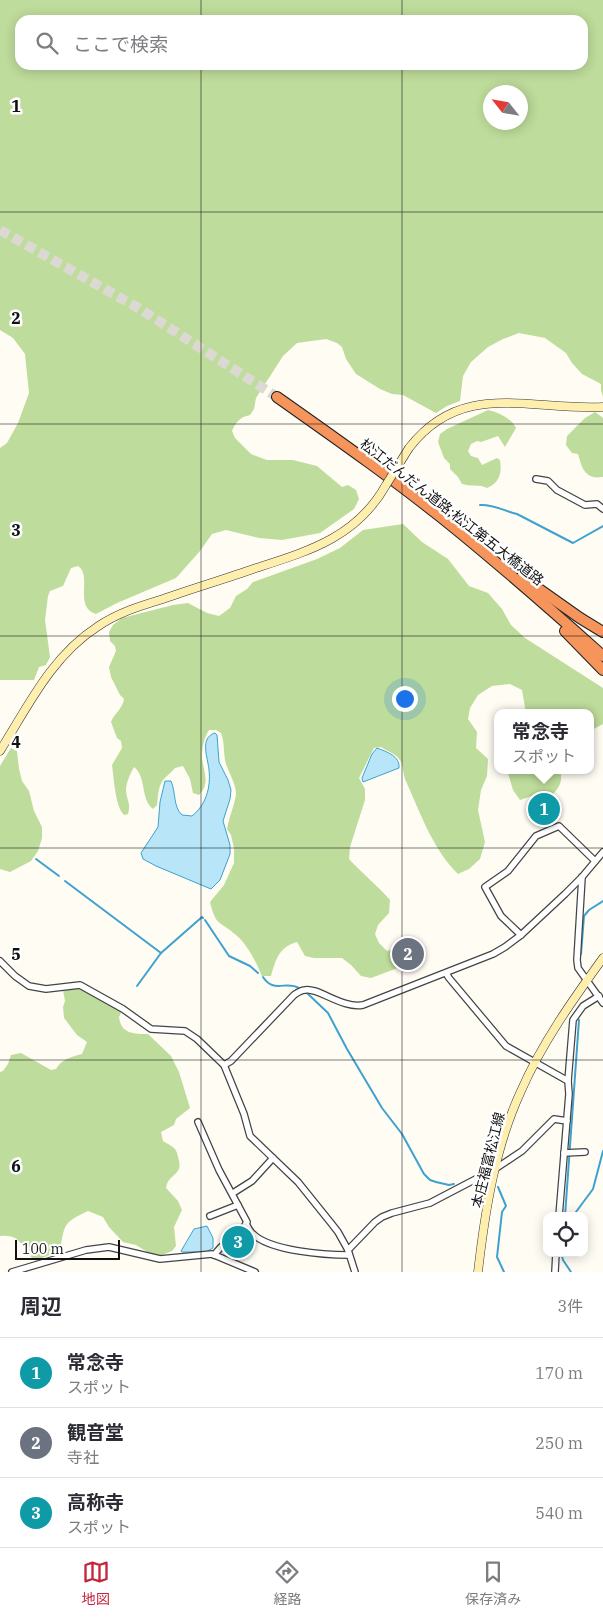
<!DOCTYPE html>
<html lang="ja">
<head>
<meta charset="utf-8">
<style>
  :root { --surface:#fff; --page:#f2f2f3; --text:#2b2b33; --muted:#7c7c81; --line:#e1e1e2; --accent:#c4253a }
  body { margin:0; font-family:"IBM Plex Serif","Noto Sans JP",serif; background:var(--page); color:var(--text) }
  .controls { position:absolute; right:15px; bottom:15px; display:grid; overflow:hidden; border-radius:10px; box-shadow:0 2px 12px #0003 }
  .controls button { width:45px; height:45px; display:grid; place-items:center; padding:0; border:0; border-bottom:1px solid var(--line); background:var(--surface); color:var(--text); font:25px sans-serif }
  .compass { position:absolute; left:483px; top:85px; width:45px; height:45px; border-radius:50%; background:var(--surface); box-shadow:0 2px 12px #0003; rotate:301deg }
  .scale { position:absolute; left:15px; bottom:12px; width:105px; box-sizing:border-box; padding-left:5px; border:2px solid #111; border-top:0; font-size:14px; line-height:18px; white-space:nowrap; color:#111; -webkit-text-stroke:4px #fff; paint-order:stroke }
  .you { position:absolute; left:404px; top:698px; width:18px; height:18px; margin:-12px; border:4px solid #fff; border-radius:50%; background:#1a73e8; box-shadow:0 0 0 8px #1a73e833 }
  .badge { display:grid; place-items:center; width:32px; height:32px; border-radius:50%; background:var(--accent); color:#fff; font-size:16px; font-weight:700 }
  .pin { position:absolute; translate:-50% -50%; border:2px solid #fff; box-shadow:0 1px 5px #0006 }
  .popup { position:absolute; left:494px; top:709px; width:100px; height:65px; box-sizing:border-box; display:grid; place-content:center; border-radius:10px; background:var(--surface); filter:drop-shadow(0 1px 4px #0005); font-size:16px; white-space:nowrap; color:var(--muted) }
  .popup b { font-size:19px; color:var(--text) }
  .popup::after { content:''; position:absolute; left:50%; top:100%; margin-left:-10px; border:10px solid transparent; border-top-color:var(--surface) }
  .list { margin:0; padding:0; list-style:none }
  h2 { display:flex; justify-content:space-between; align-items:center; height:65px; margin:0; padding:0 20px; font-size:21px }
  h2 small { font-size:16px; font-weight:400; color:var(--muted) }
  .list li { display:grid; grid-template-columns:32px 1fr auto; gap:15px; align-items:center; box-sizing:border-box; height:70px; padding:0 20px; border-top:1px solid var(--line) }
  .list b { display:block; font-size:19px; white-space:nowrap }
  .list p { margin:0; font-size:16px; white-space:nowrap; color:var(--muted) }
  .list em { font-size:16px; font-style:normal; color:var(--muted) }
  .icon { flex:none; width:28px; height:28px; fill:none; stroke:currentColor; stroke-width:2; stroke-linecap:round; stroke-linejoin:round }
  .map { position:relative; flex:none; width:603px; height:1272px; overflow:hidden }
  .search { position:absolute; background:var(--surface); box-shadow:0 2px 12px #0003; left:15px; right:15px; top:15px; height:55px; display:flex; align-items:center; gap:12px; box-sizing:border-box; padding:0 18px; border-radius:15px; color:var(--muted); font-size:19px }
  .sheet { height:275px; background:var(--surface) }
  nav { display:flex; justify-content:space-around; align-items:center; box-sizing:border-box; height:70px; border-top:1px solid var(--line); background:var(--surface); font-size:14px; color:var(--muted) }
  nav a { display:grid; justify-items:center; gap:2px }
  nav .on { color:var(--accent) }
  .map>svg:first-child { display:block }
  .forest { fill:#bedc9b; fill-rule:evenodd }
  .water { fill:#b8e5f7; stroke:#3da2d0 }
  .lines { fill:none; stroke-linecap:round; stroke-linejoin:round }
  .stream { stroke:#3da2d0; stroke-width:2 }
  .highway-tunnel { stroke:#dbd9d2; stroke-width:10; stroke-dasharray:10 5; stroke-linecap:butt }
  .street-casing { stroke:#444; stroke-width:8 }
  .secondary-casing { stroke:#333; stroke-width:9 }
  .highway-casing { stroke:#222; stroke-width:12 }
  .street { stroke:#fff; stroke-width:5.5 }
  .secondary { stroke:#ffefaf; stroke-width:8 }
  .highway { stroke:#f6955b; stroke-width:10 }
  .secondary-bridge-casing { stroke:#333; stroke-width:9; stroke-linecap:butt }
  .secondary-bridge { stroke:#ffefaf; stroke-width:8 }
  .grid { fill:none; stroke:#111; stroke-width:1; stroke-opacity:0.55 }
  .labels { text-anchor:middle; stroke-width:5; stroke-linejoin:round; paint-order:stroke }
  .street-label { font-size:14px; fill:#111; stroke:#fff }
  .grid-label { font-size:16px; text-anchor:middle; font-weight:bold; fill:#111; stroke:#fff; stroke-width:5; stroke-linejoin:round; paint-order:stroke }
</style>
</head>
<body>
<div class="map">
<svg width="603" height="1272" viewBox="0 0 603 1272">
  <rect width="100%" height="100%" fill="#fffcf4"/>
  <g class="forest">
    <path d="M0 0H603V397L601 390V384L582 374 572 363 566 353 545 338 519 333 503 339 488 347 471 362 463 376 460 401 447 406 436 413 403 395 392 394 380 389 356 374 346 359 342 347 337 343 326 339 297 343 283 356 256 398 254 409 250 415C240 417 236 422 232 431L235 438 251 454 267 460H293L317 466 342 487 348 485 356 490 359 499 354 509 320 533 282 540 259 538 226 530 212 534 200 551 176 578 117 603 96 614C73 607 93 576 78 566L71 568 63 586 50 591 48 596 45 620 50 657 46 665 39 667 34 680H0V448L7 443 18 423 29 393 25 354 13 338 0 330ZM20 20H583V65H20ZM490 92H520V122H490Z"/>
    <path d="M488 410C498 412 512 419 516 428L505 447 498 436 481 442 477 441 471 444 468 451 471 456 478 458 482 465 497 458 500 460C502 473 500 482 487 488 479 484 471 487 462 484L458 477 450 469V464L444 458 438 442 440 434 447 429Z"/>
    <path d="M595 412 603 418V477C585 480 582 468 578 454L572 453 566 445 567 436 585 418Z"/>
    <path d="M403 524 422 542 448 559 469 586 488 593 502 609 511 625 525 638 603 688V724L590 731V713H526L522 690 510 684 492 686 478 695 470 708 468 719 477 732 476 748 488 759 487 776 481 790 478 810 485 842 480 859 469 869 458 874C433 850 419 810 405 779 403 773 403 765 400 760 396 754 387 751 381 747L374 748 359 778 365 789V800L350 847 349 859C362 873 377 885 390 900L389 913 378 925 375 934 379 943 387 951 409 944 417 948V954L411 963 371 978 361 976 351 965 342 958H314L305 956 297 942C279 947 276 959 271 976H262C256 962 248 945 236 935 219 920 216 927 210 902L224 885 234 863V848L231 835 227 829C229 817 235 804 236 794 236 784 229 773 226 764 223 753 225 743 221 733L216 730H209C204 738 202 747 202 757 203 771 211 783 199 795L193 793 190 779 183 766 175 768C171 773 166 776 163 780 158 787 158 797 157 805L153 809C140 799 147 777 134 767 130 774 126 783 126 791 127 801 131 803 128 814L124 815C115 806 114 778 112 765L122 748 121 741 117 738 111 722C114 714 123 708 124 699L120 695 111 677 109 667 116 651 115 646 110 641 109 632 113 625 122 618 173 605 188 603 207 613 219 616 230 608 236 596 247 589 253 582 317 559 340 548 363 530Z"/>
    <path d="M11 748 17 751 19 769 22 781 29 791 34 811 42 827V838L38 851 31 861 10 872 0 869V766Z"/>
    <path d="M507 770H560C563 780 560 787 553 794L544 792 520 800 513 790Z"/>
    <path d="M69 989H80L120 1010 121 1013 119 1017C121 1034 134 1034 148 1034L171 1056 179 1072 190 1108 176 1119 174 1125 161 1132 163 1141C176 1149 176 1147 179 1161 180 1166 180 1168 177 1172 171 1179 168 1178 166 1188L178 1201 182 1210 174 1227 176 1246 172 1251 162 1255 154 1256 136 1245 123 1242 109 1227 103 1217 88 1211C63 1223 65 1223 60 1250L36 1261C20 1251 25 1234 0 1236V1072L3 1071 8 1064 11 1055 21 1053 51 1070 56 1069C62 1059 71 1057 82 1054L87 1042 77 1035 64 1018 63 1007 65 1001 63 990Z"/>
  </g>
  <g class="water">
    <path d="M215 733 217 735 219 762 228 780 231 790 230 799 223 821 230 845V854L220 880 211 889 156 866 143 859 141 853 158 827 160 802 165 781H171C176 792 173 807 182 815L192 816C206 805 211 787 209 770 208 758 199 738 215 733Z"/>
    <path d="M377 748C387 752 400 756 399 768L363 782 362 778 372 754Z"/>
    <path d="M207 1226 213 1238V1248L206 1252H182L181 1251 194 1229Z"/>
  </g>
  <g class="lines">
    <g class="stream">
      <path d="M480 505C493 504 504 511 517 514L573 543 603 526"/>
      <path d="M36 859 59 876"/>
      <path d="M65 881 161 953 202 917 203 918"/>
      <path d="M205 920 229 956 250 966 258 973"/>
      <path d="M581 954 584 916 589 910 603 901"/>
      <path d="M263 977C274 994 286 980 299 988"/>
      <path d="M137 986 161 953"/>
      <path d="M307 993 328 1013 347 1049 382 1108 402 1134 424 1174 430 1180 436 1182 449 1185 454 1184"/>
      <path d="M498 1187 506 1206 502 1212 497 1257 504 1272"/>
      <path d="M565 1216 579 1020"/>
      <path d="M573 1216 593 1189 603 1151"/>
      <path d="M561 1253 563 1260 571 1272"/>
    </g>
    <path class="highway-tunnel" d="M0 230 140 309 277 397"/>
    <defs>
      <g id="street">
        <path d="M536 479 548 481 557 490 585 505 597 504 603 509"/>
        <path d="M582 877 577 960 578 968 603 1003"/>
        <path d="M521 935 501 916 485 887 508 871 536 836 559 826 595 861"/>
        <path d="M0 961 15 976 29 986 46 989 80 985 123 1009 151 1029 185 1031 197 1039 224 1065 244 1114 250 1136 298 1182 331 1223 338 1232 348 1250 355 1272"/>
        <path d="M446 973 449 978 506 1046 568 1081 569 1094 559 1216"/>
        <path d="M224 1065 231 1061 294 995C297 993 301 990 305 990 318 987 342 1009 363 1005L493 954 505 947 521 935 565 894 582 877 603 852"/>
        <path d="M568 1081 573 1020 583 1006 599 996"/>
        <path d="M198 1122 219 1170 247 1222 244 1227 221 1247 214 1255"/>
        <path d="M564 1153 585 1152"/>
        <path d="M233 1193 252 1181 273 1158"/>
        <path d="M210 1216 238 1205"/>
        <path d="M246 1224C248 1227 250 1232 253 1234 270 1251 325 1255 349 1255"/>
        <path d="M348 1250 375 1222 382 1217 392 1213 430 1203 495 1169 522 1151 554 1119 567 1121"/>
        <path d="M12 1272 86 1250 109 1247 160 1259 212 1254 255 1272"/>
        <path d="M555 1272 556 1253"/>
      </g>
      <g id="secondary">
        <path d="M409 448C462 379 530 411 603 407"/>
        <path d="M0 751C28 706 52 656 97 627 117 613 140 606 163 599 194 588 225 579 256 568 309 551 357 537 386 485"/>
        <path d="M478 1272C485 1211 495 1147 521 1091 542 1043 572 1001 603 958"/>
      </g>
      <g id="highway">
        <path d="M277 397C338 440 399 483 457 530 507 571 555 613 603 656"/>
        <path d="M522 577 580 618 603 632"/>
        <path d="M565 631 603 670"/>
      </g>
    </defs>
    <use href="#street" class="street-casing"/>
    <use href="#secondary" class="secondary-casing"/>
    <use href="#highway" class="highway-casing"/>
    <use href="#street" class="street"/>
    <use href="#secondary" class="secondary"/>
    <use href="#highway" class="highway"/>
    <defs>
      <path id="secondary-bridge" d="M386 485 409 448"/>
    </defs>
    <use href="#secondary-bridge" class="secondary-bridge-casing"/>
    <use href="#secondary-bridge" class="secondary-bridge"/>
  </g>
  <path class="grid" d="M201 0V20M402 0V20M201 65V1272M402 65V1272M0 212H603M0 424H603M0 636H603M0 848H603M0 1060H603"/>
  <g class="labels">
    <g class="street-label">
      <text transform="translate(452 512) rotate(38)" y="5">松江だんだん道路;松江第五大橋道路</text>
      <text transform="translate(488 1160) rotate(-76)" y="5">本庄福富松江線</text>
    </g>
  </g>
  <g class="grid-label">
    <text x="16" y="112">1</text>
    <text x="16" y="324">2</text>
    <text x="16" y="536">3</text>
    <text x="16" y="748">4</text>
    <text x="16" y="960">5</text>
    <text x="16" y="1172">6</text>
  </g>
</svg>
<div class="controls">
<button><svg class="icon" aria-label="locate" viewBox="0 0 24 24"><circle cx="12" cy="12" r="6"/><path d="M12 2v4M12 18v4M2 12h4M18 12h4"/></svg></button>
</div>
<svg class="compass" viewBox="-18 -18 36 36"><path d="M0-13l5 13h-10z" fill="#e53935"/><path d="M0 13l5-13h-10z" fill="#7c7c81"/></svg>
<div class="scale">100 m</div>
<div class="you"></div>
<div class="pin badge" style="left:544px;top:809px;background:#0f9aa8">1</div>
<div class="popup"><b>常念寺</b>スポット</div>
<div class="pin badge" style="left:408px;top:954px;background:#6b7280">2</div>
<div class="pin badge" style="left:238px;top:1242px;background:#0f9aa8">3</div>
<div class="search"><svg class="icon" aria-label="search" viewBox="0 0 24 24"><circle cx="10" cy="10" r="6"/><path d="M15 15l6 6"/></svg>ここで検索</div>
</div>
<section class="sheet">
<h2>周辺<small>3件</small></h2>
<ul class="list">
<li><span class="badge" style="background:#0f9aa8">1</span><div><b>常念寺</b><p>スポット</p></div><em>170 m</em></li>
<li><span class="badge" style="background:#6b7280">2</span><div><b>観音堂</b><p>寺社</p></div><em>250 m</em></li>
<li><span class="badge" style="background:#0f9aa8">3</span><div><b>高称寺</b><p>スポット</p></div><em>540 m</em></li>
</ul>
</section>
<nav>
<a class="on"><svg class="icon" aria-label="map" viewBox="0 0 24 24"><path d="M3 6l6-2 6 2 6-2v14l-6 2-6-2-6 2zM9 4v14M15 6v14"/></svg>地図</a>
<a><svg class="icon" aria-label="directions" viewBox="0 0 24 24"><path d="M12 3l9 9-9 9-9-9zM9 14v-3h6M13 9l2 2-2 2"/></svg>経路</a>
<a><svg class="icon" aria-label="saved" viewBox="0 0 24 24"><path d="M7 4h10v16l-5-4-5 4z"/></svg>保存済み</a>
</nav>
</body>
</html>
